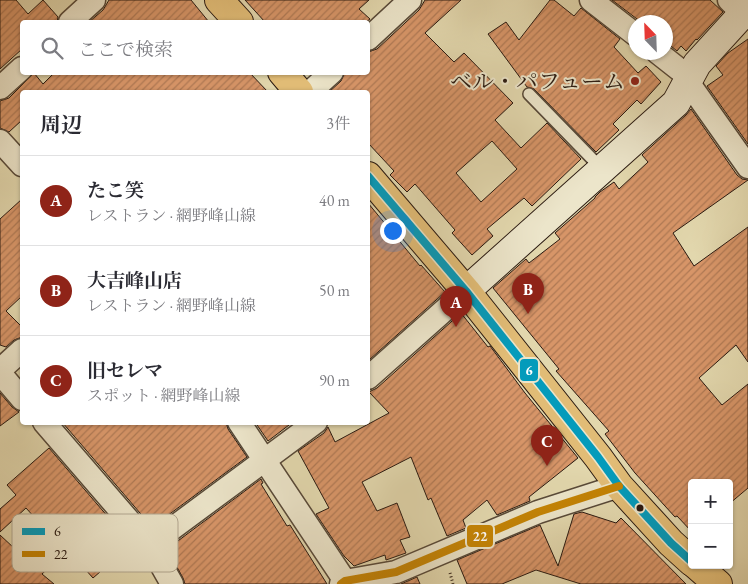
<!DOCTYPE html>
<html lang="ja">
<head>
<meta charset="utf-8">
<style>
  :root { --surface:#fff; --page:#f2f2f3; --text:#2b2b33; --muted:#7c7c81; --line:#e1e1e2; --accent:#8f2418 }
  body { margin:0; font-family:"EB Garamond","Noto Serif JP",serif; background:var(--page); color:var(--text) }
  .controls { position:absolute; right:15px; bottom:15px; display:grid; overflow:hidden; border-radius:5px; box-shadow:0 1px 4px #0004 }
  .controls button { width:45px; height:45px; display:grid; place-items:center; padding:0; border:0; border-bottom:1px solid var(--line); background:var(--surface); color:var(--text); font:25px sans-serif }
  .compass { position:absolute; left:628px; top:15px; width:45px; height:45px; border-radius:50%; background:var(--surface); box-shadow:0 1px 4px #0004; rotate:337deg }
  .you { position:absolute; left:392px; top:230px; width:18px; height:18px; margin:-12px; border:4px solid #fff; border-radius:50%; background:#1a73e8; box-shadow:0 0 0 8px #1a73e833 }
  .badge { display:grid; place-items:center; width:32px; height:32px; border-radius:50%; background:var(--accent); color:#fff; font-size:16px; font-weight:700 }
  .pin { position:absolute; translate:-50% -41px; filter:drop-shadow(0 1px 2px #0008) }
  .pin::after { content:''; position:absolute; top:26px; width:18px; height:15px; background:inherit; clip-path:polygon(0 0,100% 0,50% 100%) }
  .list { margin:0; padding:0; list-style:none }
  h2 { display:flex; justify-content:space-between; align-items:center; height:65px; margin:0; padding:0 20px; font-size:21px }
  h2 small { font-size:16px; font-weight:400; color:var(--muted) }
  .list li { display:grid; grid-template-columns:32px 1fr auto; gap:15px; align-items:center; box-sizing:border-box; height:90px; padding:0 20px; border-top:1px solid var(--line) }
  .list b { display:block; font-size:19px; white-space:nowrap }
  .list p { margin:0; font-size:16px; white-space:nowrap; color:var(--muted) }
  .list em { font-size:16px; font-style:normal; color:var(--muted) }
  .icon { flex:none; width:28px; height:28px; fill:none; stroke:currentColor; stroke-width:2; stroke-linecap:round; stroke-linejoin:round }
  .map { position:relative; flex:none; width:748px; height:584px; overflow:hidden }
  .search { position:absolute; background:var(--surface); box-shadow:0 1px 4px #0004; left:20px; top:20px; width:350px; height:55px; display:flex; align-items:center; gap:12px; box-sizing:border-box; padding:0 18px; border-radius:5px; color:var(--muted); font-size:19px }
  .panel { position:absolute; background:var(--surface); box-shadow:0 1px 4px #0004; left:20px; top:90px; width:350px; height:335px; border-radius:5px }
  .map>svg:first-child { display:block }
  .building { fill:url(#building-hatch); stroke:#2a1a11; fill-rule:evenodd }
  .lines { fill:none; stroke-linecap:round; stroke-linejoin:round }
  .lane-casing { stroke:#584938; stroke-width:14 }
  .street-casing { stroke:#584938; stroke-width:25 }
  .secondary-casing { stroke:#2a1a11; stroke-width:30 }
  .primary-casing { stroke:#2a1a11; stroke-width:30 }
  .path { stroke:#2a1a11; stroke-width:3; stroke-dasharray:1 2.5; stroke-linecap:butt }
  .lane { stroke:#ece5ca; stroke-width:11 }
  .street { stroke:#ece5ca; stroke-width:22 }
  .secondary { stroke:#ece5ca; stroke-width:28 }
  .primary { stroke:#e1bc76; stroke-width:28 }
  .bus-1-casing { stroke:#ece5ca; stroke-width:11 }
  .bus-2-casing { stroke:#ece5ca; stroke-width:11 }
  .bus-1 { stroke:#049bbb; stroke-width:8 }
  .bus-2 { stroke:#c48304; stroke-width:8 }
  .poi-dot { fill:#8f2418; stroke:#ece5ca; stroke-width:2 }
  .bus-dot { fill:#2a1a11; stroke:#ece5ca; stroke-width:2 }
  .labels { text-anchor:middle; stroke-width:4; stroke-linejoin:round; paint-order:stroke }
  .poi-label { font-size:22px; fill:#2a1a11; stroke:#ece5ca; text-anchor:end }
  .key { fill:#ece5ca; stroke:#b2a892; stroke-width:1 }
  .key-label { font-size:14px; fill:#2a1a11 }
  .line-badge { stroke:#ece5ca; stroke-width:2 }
  .badge-label { font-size:14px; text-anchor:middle; font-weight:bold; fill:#fff }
</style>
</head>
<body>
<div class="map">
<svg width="748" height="584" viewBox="0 0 748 584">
  <defs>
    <pattern id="building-hatch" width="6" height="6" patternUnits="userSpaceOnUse" patternTransform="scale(1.25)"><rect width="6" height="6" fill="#d79568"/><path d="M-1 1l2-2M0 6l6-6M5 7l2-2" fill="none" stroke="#af7954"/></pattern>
  </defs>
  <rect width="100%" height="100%" fill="#e2d7ad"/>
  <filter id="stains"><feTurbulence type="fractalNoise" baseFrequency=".004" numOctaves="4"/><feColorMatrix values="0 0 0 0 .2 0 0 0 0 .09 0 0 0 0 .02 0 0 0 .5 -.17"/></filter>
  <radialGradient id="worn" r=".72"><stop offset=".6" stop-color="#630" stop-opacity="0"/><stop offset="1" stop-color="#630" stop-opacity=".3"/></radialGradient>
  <g class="building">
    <path d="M0 0H16L28 14 43 0 58 17 57 22H22V49L0 69Z"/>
    <path d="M109 0H191L209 22H89L103 10Z"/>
    <path d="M245 0H369L359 9 370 19 366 22H265Z"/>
    <path d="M425 0H461L425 33 454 62 464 53 513 103 495 120 521 148 547 123 581 159 532 206 524 198 487 229 493 236 472 255 452 233 455 230 415 184 407 192 390 175 394 171 368 143V92H329L341 81 345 72H368V52L377 49 419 10ZM492 141 517 169 481 202 456 173Z"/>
    <path d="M550 0H554L574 16 581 8 620 39 614 47 638 73 646 66 661 82 641 104 637 100 613 124 619 130 596 152 534 89 527 87 488 34 506 22 519 40Z"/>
    <path d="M612 0H710L723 12 697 40 696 39 686 51 681 46 677 51 666 42V22H641Z"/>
    <path d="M748 39V144L707 86 723 75 716 66 728 53Z"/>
    <path d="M55 72H249L268 92H22V120L9 132 0 128V101L9 98 34 73 43 84Z"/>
    <path d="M691 109 737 175 742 179 748 180 673 233 694 266 748 227V362L736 345 699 378 722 405 748 384V488L729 504V483H692V532L677 516 675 517 635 473 605 434 609 431 556 371 559 369 493 288 526 259 529 263 560 239 555 233 595 198V197L600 192 614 182 619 189 648 162 642 155 686 115Z"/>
    <path d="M22 199V296L6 311 22 327V337L14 340 6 347 0 345V219Z"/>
    <path d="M368 203 420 266 421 265 445 292 369 360 368 358Z"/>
    <path d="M461 313 488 347 490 346 525 393 578 458 529 497 530 501 497 515 487 500 463 520 466 528 447 536 431 498 428 500 411 457 362 482 377 511 397 503 410 537 400 540 406 553 386 560 385 555 354 566 344 556 316 514 329 508 298 451 324 433 328 427 335 442 389 413 369 392 377 388Z"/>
    <path d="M0 393 12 407 19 412 0 426Z"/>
    <path d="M62 422H226L228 429 247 457 152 527Z"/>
    <path d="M255 422H293L268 441Z"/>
    <path d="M49 448 139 553 144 562 138 567 124 551 93 578 68 550 42 574 54 584H0V535L29 562 54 539 26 508 0 532V509L16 495 7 485Z"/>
    <path d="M261 479 263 483 261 484 287 526 290 525 327 584H185L183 578 167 549Z"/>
    <path d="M582 512 616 523 621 518 686 584H581L536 570 502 584H467L457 560 540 525 558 566 574 514Z"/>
    <path d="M417 577 420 584H401Z"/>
  </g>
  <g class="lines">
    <defs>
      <path id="lane" d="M529 94 602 169"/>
      <g id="street">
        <path d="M591 0 636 35"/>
        <path d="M729 0 744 15"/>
        <path d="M70 22 94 0"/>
        <path d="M368 39 410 0"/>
        <path d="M657 52 690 78"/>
        <path d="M688 82 748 167"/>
        <path d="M0 88 22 68"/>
        <path d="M310 92 332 72"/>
        <path d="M0 141 22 165"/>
        <path d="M0 370 22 350"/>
        <path d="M0 373 22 399"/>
        <path d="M368 378 466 291"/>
        <path d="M44 422 150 545 172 584"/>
        <path d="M239 422 345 581"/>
        <path d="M150 545 316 422"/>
        <path d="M341 584 345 581 396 572 538 512 619 486"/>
      </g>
      <path id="secondary" d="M466 291 676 103 697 64 748 8"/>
      <g id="primary">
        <path d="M219 0 239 22"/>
        <path d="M282 72 299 92"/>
        <path d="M368 176 466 291 598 457 619 486 671 543 692 562"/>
        <path d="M696 565 718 584"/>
      </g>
    </defs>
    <use href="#lane" class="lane-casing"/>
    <use href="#street" class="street-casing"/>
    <use href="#secondary" class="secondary-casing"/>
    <use href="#primary" class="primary-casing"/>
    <path class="path" d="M450 573 453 584"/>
    <use href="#lane" class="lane"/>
    <use href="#street" class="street"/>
    <use href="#secondary" class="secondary"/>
    <use href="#primary" class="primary"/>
    <defs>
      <path id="bus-1" d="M368 176 466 291 598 457 619 486 671 543 692 562"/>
      <path id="bus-2" d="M341 584 345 581 396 572 538 512 619 486"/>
    </defs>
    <use href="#bus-1" class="bus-1-casing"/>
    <use href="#bus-2" class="bus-2-casing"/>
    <use href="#bus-1" class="bus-1"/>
    <use href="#bus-2" class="bus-2"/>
  </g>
  <circle class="poi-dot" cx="635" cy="81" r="5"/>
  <circle class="bus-dot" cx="640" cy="508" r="4.5"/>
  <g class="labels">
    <g class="poi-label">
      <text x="625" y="89">ベル・パフューム</text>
    </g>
  </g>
  <rect x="12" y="514" width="166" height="58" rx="8" class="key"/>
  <rect x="22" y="528" width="23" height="7" fill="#049bbb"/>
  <rect x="22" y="551" width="23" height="6" fill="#c48304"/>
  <g class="key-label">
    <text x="54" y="536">6</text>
    <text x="54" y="559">22</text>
  </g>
  <g class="line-badge">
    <rect x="519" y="358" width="20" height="24" rx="5" fill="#049bbb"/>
    <rect x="466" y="524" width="28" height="24" rx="5" fill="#c48304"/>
  </g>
  <g class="badge-label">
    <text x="529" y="375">6</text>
    <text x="480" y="541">22</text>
  </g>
  <rect width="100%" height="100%" filter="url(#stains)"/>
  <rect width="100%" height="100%" fill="url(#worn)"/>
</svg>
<div class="controls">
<button>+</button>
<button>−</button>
</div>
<svg class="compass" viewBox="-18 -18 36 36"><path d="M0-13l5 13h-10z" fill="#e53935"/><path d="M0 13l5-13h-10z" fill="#7c7c81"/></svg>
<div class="you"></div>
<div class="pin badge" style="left:456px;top:327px">A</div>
<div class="pin badge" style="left:528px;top:314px">B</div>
<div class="pin badge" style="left:547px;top:466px">C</div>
<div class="search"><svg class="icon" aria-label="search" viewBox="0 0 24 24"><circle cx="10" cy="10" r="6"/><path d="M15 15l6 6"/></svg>ここで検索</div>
<section class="panel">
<h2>周辺<small>3件</small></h2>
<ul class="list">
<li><span class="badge">A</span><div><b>たこ笑</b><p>レストラン · 網野峰山線</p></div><em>40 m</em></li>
<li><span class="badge">B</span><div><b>大吉峰山店</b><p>レストラン · 網野峰山線</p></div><em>50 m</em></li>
<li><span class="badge">C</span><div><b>旧セレマ</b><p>スポット · 網野峰山線</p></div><em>90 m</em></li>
</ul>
</section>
</div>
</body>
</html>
